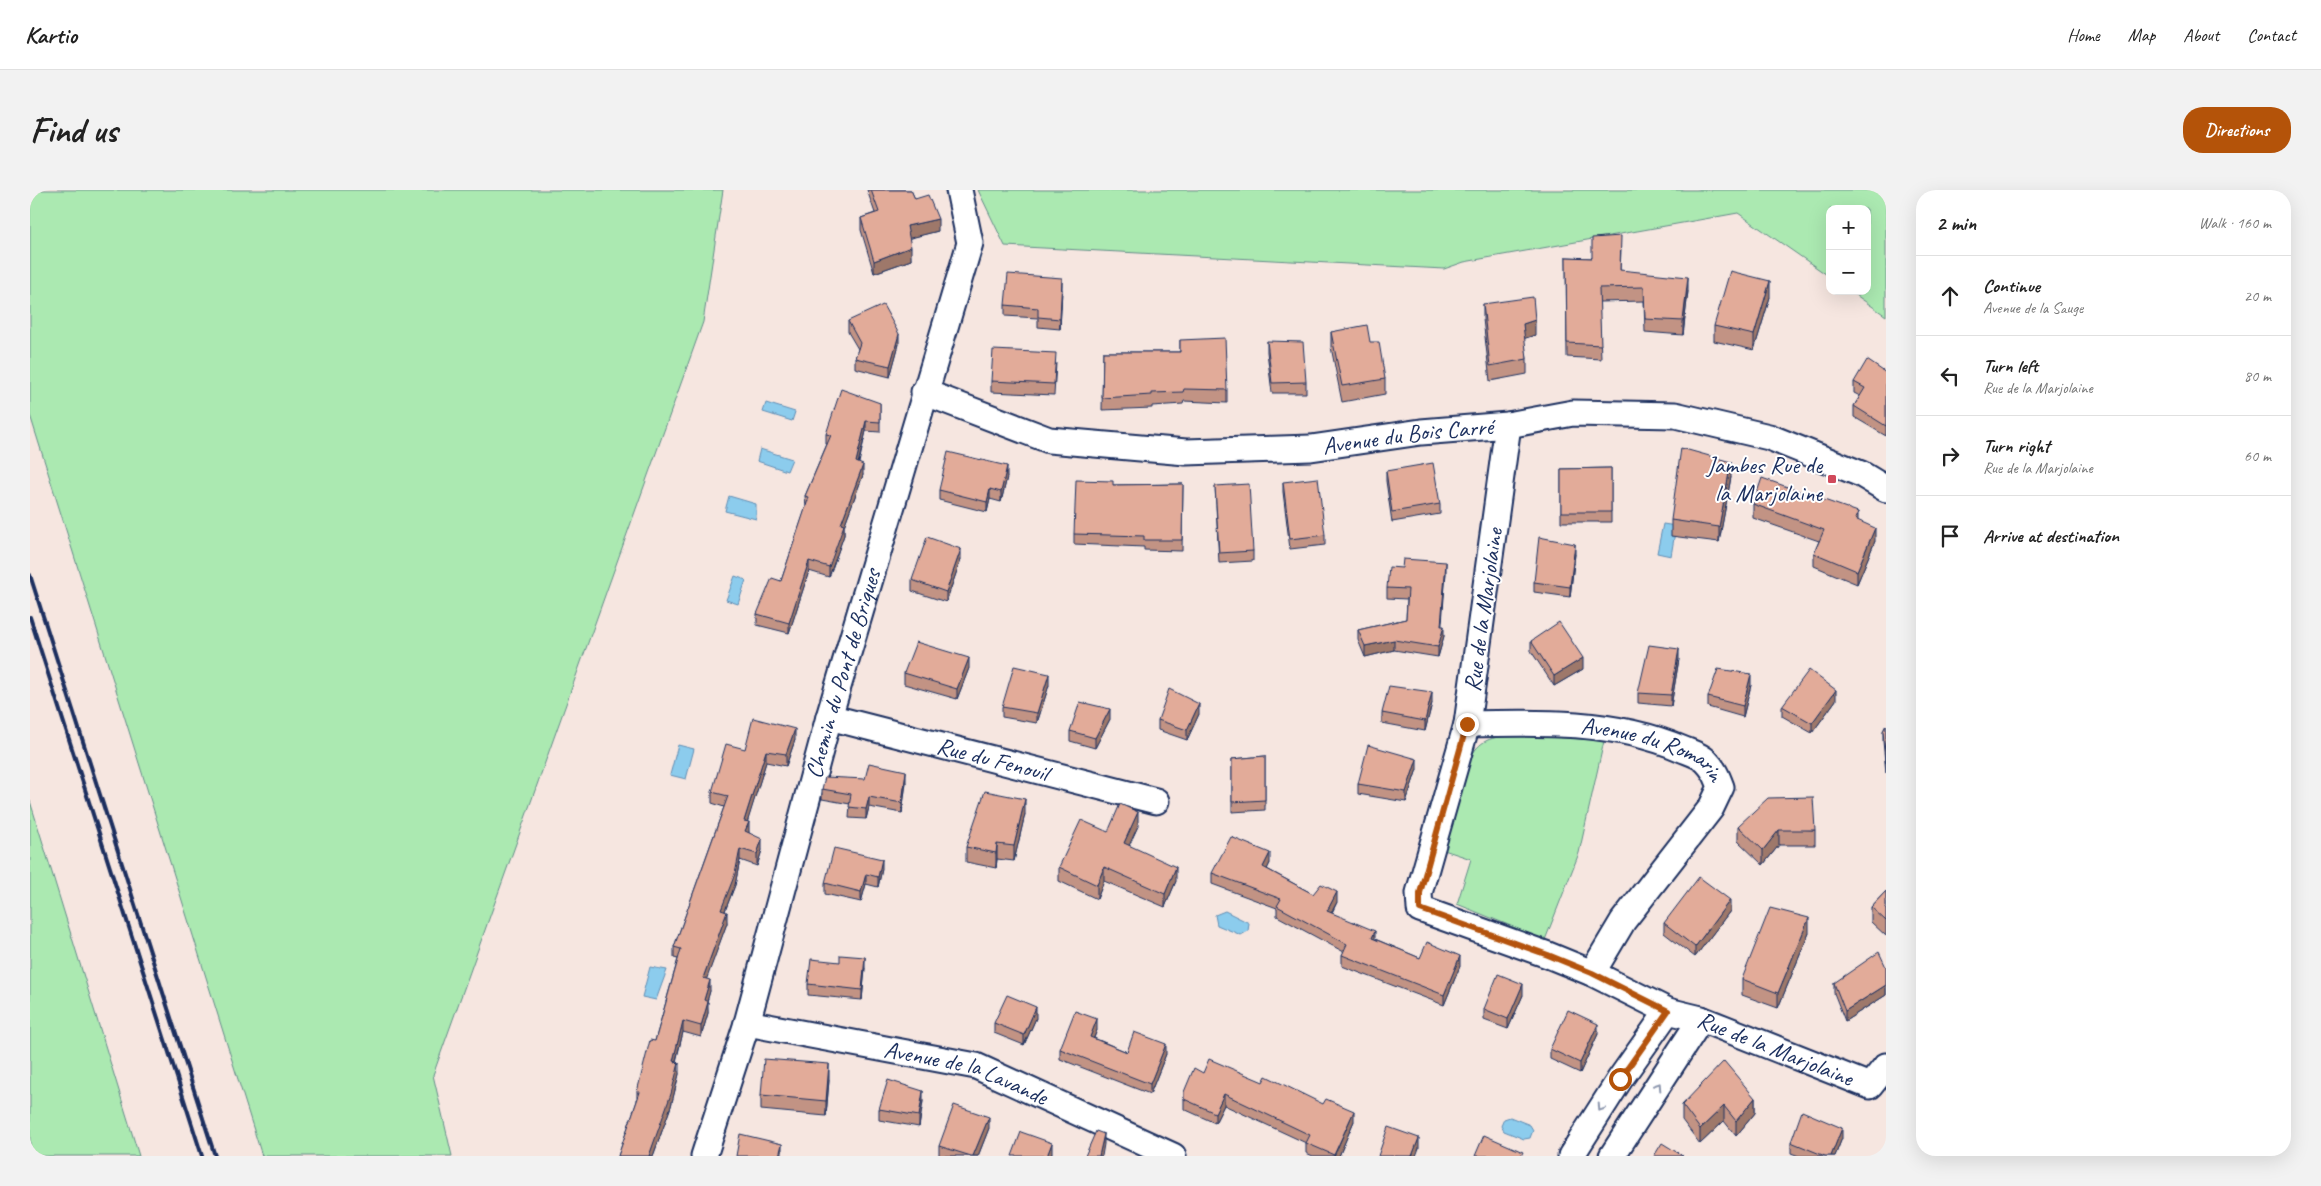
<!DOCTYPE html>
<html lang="en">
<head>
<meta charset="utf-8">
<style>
  :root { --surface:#fff; --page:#f2f2f2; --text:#222; --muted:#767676; --line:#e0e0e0; --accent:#b45309 }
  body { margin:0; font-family:Caveat,sans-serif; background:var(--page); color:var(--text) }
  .controls { position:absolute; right:15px; top:15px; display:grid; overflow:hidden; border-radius:10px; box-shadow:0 5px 20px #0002 }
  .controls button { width:45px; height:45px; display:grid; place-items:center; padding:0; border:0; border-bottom:1px solid var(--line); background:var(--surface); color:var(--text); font:25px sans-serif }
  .stop { position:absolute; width:15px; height:15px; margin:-11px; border:4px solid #b45309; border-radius:50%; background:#fff }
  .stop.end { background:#b45309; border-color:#fff; box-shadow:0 1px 5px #0008 }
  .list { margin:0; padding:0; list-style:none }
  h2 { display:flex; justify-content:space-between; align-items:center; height:65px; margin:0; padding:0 20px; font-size:21px }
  h2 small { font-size:16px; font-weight:400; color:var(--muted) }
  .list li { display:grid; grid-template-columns:32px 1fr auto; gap:15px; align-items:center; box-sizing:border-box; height:80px; padding:0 20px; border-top:1px solid var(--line) }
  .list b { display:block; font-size:19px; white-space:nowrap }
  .list p { margin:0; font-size:16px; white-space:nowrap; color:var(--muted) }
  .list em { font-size:16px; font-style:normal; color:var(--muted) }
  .icon { flex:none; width:28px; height:28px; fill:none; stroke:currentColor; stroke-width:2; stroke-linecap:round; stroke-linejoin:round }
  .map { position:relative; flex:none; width:1856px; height:966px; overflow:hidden; border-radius:20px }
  header { display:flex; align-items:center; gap:30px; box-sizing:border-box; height:70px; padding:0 25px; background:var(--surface); border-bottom:1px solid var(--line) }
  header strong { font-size:24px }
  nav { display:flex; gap:28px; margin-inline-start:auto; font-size:18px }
  .intro { display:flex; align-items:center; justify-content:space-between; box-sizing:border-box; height:120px; padding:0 30px }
  h1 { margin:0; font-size:35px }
  .button { padding:12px 22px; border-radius:20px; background:var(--accent); color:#fff; font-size:18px; font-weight:700 }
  main { display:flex; gap:30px; padding:0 30px }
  aside { flex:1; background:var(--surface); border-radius:20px; box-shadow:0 5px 20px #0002 }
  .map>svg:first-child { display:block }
  .green { fill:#abe9b1; stroke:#638c88 }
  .water { fill:#8ccced; stroke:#5f8db4 }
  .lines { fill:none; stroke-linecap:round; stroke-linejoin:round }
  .street-casing { stroke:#1b2f5e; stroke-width:29 }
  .street { stroke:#fff; stroke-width:25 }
  .rail { stroke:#1b2f5e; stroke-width:4 }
  .wall { fill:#c29384; stroke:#1b2f5e }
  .shaded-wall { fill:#9e786b; stroke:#1b2f5e }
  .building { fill:#e2ab99; stroke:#1b2f5e }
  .oneway { stroke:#8d97ae }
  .route { stroke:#b45309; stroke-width:6 }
  .poi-dot { fill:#d1495b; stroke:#fff; stroke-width:2 }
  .labels { text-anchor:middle; stroke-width:4; stroke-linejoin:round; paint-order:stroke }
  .street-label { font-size:24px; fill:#1b2f5e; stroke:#fff }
  .poi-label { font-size:24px; fill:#1b2f5e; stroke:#fff; text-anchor:end }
</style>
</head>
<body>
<header>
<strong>Kartio</strong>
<nav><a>Home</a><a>Map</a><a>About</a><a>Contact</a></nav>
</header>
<div class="intro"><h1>Find us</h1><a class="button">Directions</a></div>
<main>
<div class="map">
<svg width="1856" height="966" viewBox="0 0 1856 966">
  <rect width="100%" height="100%" fill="#f6e6e0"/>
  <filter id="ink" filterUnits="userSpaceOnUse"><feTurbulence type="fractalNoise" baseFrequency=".02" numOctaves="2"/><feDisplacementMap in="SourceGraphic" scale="10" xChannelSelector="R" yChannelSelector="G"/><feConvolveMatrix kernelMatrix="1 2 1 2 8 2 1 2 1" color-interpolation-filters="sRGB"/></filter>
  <g filter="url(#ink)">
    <g class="green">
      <path d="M0 0H693L673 132 403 885 422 966H232L0 225Z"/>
      <path d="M948 0H1856V126L1820 101H1837V19H1800V87L1708 23 1434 72 1414 79 975 56Z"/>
      <path d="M1487 544 1574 551 1549 663 1515 750 1427 714 1441 669 1414 660 1440 568C1452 546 1465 548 1487 544Z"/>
      <path d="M0 611 109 966H0Z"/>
    </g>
    <g class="water">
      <path d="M736 213 765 222 762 231 733 222Z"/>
      <path d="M730 259 762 269 757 281 727 271Z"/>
      <path d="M699 306 726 314V329L695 321Z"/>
      <path d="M1633 334 1646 336 1641 366 1627 363Z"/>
      <path d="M705 386 716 390 708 414 696 410Z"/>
      <path d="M648 555 664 559 656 589 640 585Z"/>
      <path d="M1195 721 1219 733 1218 741 1211 745 1187 735 1185 725Z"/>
      <path d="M620 777 637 780 626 810 612 807Z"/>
      <path d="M1480 927 1500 935 1503 940 1500 948 1494 949 1474 941 1471 936 1474 929Z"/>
    </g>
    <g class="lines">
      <defs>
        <g id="street">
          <path id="s1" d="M894 202 1019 250 1156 262 1281 258 1391 242 1478 235 1543 223 1645 225 1739 247 1831 284 1856 299"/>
          <path id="s2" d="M1478 235 1437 534 1389 703 1390 719 1518 765 1562 783 1638 821 1671 829 1840 896 1856 876"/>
          <path id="s3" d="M799 527 1126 611"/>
          <path id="s4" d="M1437 534C1509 532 1585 530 1652 559 1659 562 1670 565 1676 571 1684 579 1687 586 1691 597L1681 618 1593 731 1562 783"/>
          <path id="s5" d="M717 833 946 876 1143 966"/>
          <path id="s6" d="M674 966 717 833 799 527 940 53 929 0"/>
          <path d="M1541 966 1590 889 1638 821"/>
          <path d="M1582 966 1671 829"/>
        </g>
      </defs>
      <use href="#street" class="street-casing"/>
      <use href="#street" class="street"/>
      <g class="rail">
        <path d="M0 385 185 966"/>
        <path d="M0 427 172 966"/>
      </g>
    </g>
    <g class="wall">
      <path d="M837 0H881L885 9 908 41 879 48 881 70 844 83 831 40V28L845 23Z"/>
      <path d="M1591 60 1590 80 1658 101 1653 145 1615 142 1614 111 1569 112 1571 169 1537 167 1536 67 1562 68Z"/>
      <path d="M1032 99 1030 139 1008 137V128L975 126V115Z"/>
      <path d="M1740 107 1724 160 1684 151V136Z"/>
      <path d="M1453 114 1505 145 1494 148 1497 169V184L1460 191 1453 129Z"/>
      <path d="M818 131 869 154 860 187 825 178V168L828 159 818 142Z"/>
      <path d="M1301 142 1340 152 1355 189V204L1312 212 1301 157Z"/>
      <path d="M1150 150 1197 200V213L1154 211 1153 214 1122 216V218L1072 220 1073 162H1150Z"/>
      <path d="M1237 151 1276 192V203H1242L1237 162Z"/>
      <path d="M1026 173 1024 205 961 202V191Z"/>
      <path d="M1856 183V246L1824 227V216L1830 206 1824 203V192Z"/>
      <path d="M850 213V242L836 241 829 273 833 285 814 336V345L799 387 779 381 759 443 727 435V424L751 391 776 317 775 306 797 254H796V244Z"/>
      <path d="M1581 278V332H1531V279Z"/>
      <path d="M1356 281 1410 314V324L1362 332 1356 291Z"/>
      <path d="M977 287 971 312 960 309 957 322 909 310V300Z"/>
      <path d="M1701 287 1689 352 1641 346V330Z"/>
      <path d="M1253 292 1295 345V355L1260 359 1253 302Z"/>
      <path d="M1153 294 1152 361 1114 360V357L1044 354V344L1083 295Z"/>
      <path d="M1185 296 1223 361V371L1189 373Z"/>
      <path d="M1723 314 1845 351 1827 394 1784 376V363L1789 351 1723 328Z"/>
      <path d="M1545 364 1540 407 1504 402V392Z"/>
      <path d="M931 369 916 412 882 401V390Z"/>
      <path d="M1416 382 1411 436 1414 446 1408 467 1364 460 1335 467 1328 450V440L1376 429 1377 409 1357 408V398Z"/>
      <path d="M1501 451 1553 479 1524 496 1501 461Z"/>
      <path d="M1649 469 1641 516 1608 513V503Z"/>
      <path d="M939 478 927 509 874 494V483Z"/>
      <path d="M1019 495 1007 533 972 527V517Z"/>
      <path d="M1721 495 1713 527 1678 517V507Z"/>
      <path d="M1806 510 1782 543 1752 526V516Z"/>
      <path d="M1402 513 1395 541 1352 533V523Z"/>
      <path d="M1169 524 1157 550 1128 540V530Z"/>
      <path d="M1080 529 1065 558 1040 551V541Z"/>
      <path d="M1856 535V583L1853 551V541Z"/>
      <path d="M765 550 756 576 736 572 717 632 719 643 732 660 727 676 710 670 705 695 695 721 697 733 676 789 680 801 677 811 678 823 671 847 653 842 646 872 649 884 641 916 623 966H588L607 911V902L625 851 648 769 644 768V757L694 617 682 613V602L715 559Z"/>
      <path d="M1235 566V620L1202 622V569Z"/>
      <path d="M1387 579 1376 612 1328 604V594Z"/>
      <path d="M876 592 872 623 839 617 836 629 819 628 820 614 792 609V599Z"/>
      <path d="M995 624 984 671 967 669 966 678 936 672V657Z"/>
      <path d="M1108 636 1099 655 1146 691 1135 717 1074 691 1067 709 1029 691V677L1078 642Z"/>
      <path d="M1708 636 1785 640V655H1749L1733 675 1708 651Z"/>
      <path d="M1240 673 1237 679 1283 704 1307 712 1302 723 1345 749 1390 768 1430 776 1414 815 1312 776V765L1314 762 1247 726V718L1182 694V683Z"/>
      <path d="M852 679 848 697 836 694 831 712 795 704V693Z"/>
      <path d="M1856 701V746L1841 732V717Z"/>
      <path d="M1700 721 1665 767 1634 743V733Z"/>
      <path d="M1779 743 1748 818 1712 805V789Z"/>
      <path d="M1856 777V805L1815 831 1804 803V793Z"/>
      <path d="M835 778 832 810 778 805V794Z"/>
      <path d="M1493 805 1478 839 1454 830V819Z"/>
      <path d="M1006 828 994 855 964 843V833Z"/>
      <path d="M1067 840 1064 848 1097 862 1136 864 1120 904 1030 869V859Z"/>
      <path d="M1568 844 1550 883 1520 869V859Z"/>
      <path d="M1173 883 1324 931 1309 966H1283L1276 963V953L1194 915 1185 933 1154 919V902Z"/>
      <path d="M799 890 796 926 731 920V905Z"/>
      <path d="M1725 908V923L1706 946 1694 931 1670 954 1652 930V915Z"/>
      <path d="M893 911 889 937 849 930V919Z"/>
      <path d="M959 938 948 966H909V956Z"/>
      <path d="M1812 948 1805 966H1769L1761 963V952Z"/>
    </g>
    <g class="shaded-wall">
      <path d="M908 29V41L877 49V36Z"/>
      <path d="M881 57V70L844 83V71Z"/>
      <path d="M1658 87V101L1653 145V131Z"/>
      <path d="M1032 88V99L1030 139V129Z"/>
      <path d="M1740 91V107L1724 160V145Z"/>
      <path d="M1505 130V145L1493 149V134Z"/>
      <path d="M869 144V154L860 187V176Z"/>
      <path d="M836 231V241L826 282V272Z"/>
      <path d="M1701 272V287L1689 352V337Z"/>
      <path d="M833 275V285L814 336V345L799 387V377L811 334Z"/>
      <path d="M977 276V287L971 312V302Z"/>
      <path d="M960 299V309L957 322V312Z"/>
      <path d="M1828 322V335L1825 329Z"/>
      <path d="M1845 338V351L1827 394V381Z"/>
      <path d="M1545 354V364L1540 407V397Z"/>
      <path d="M931 359V369L916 412V402Z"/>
      <path d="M779 371V381L759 443V433Z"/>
      <path d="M1416 372V382L1411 446V436Z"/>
      <path d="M1414 436V446L1408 467V457Z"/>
      <path d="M1364 450V460L1335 467V456Z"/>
      <path d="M1649 459V469L1641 516V505Z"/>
      <path d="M939 468V478L927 509V499Z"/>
      <path d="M1553 468V479L1524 496V486Z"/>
      <path d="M1019 484V495L1007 533V523Z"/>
      <path d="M1721 484V495L1713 527V516Z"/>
      <path d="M1806 500V510L1782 543V533Z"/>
      <path d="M1402 502V513L1395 541V531Z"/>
      <path d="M1169 514V524L1157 550V540Z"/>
      <path d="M1080 519V529L1065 558V548Z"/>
      <path d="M765 539V550L756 576V564Z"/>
      <path d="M736 561V572L714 643V631Z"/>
      <path d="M1387 569V579L1376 612V602Z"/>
      <path d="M876 581V592L872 623V613Z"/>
      <path d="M839 607V617L836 629V619Z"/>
      <path d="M995 609V624L984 671V656Z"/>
      <path d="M1108 622V636L1094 667V653Z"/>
      <path d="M719 632V644L715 641Z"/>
      <path d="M1749 640V655L1733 675V660Z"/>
      <path d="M732 649V660L727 676V664Z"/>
      <path d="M967 654V669L966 678V663Z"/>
      <path d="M710 659V670L705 695 691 731V720Z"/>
      <path d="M1240 663V673L1233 688V677Z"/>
      <path d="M852 669V679L848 697V687Z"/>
      <path d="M1074 677V691L1067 709V695Z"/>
      <path d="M1146 677V691L1135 717V704Z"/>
      <path d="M836 684V694L831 712V702Z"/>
      <path d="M1307 702V712L1297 731V721Z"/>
      <path d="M1700 710V721L1665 767V757Z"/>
      <path d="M697 722V733L673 799V788Z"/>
      <path d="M1779 728V743L1748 818V803Z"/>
      <path d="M1345 741V751L1342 748Z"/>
      <path d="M1430 766V776L1414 815V805Z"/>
      <path d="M835 767V778L832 810V800Z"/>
      <path d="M680 790V801L674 822V810Z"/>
      <path d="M1493 794V805L1478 839V829Z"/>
      <path d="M1856 795V805L1815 831V821Z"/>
      <path d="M678 812V823L671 847V836Z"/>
      <path d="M1006 817V828L994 855V845Z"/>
      <path d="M1067 829V840L1060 857V847Z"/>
      <path d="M653 831V842L643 882V871Z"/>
      <path d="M1568 834V844L1550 883V873Z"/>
      <path d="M1136 854V864L1120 904V894Z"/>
      <path d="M649 873V884L641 916 623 966H619Z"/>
      <path d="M799 874V890L796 926V911Z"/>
      <path d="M893 901V911L889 937V926Z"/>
      <path d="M1194 904V915L1185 933V923Z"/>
      <path d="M1725 908V923L1706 946V931Z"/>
      <path d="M1694 916V931L1670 954V939Z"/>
      <path d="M1324 921V931L1309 966H1304Z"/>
      <path d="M959 927V938L948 966H943Z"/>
      <path d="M1812 938V948L1805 966H1801Z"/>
      <path d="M1074 944V954L1072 966H1069Z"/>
      <path d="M1389 948V958L1386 966H1382Z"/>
      <path d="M1022 953V963L1021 966H1017Z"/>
      <path d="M752 954V966H749Z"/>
    </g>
    <g class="building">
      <path d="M841 0H881L885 9 898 5 908 29 877 36 881 57 844 71 831 28 849 22Z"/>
      <path d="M1591 46 1590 80 1658 87 1653 131 1615 129 1614 97 1569 98 1571 155 1537 153 1536 67 1562 68V48Z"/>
      <path d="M1700 81 1740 91 1724 145 1684 136Z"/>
      <path d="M978 84 1032 88 1030 129 1008 127V118L975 115Z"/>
      <path d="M1503 107 1505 130 1493 134 1497 169 1460 176 1453 114Z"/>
      <path d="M853 115 869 144 860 176 825 168 830 153 818 131Z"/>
      <path d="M1337 135 1340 152H1349L1355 189 1312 196 1301 142Z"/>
      <path d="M1195 148 1197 200 1154 199 1153 202 1122 203V205L1072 208 1073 162H1150V150Z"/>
      <path d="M1237 151 1273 152 1276 192 1242 193Z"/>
      <path d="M963 160 1026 163 1024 194 961 191Z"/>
      <path d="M1837 170 1856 183V236L1824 216 1835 198 1824 192Z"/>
      <path d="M811 199 850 213V232L836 231 826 272 833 275 811 334 814 335 799 377 779 371 759 433 727 424 742 388 751 391 779 307 775 306 801 245 796 244Z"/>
      <path d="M1651 258 1701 272 1689 337 1641 330Z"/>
      <path d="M918 262 977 276 971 302 960 299 957 312 909 300Z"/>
      <path d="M1403 273 1410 314 1362 322 1356 281Z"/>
      <path d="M1581 278V322H1531V279Z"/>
      <path d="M1288 288 1295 345 1260 349 1253 292Z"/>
      <path d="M1732 288 1828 322 1825 329 1845 338 1827 381 1784 363 1794 340 1723 314Z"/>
      <path d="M1046 290 1083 291V295L1153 294 1152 350H1114V346L1044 344Z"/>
      <path d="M1219 294 1223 361 1189 363 1185 296Z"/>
      <path d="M897 347 931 359 916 402 882 390Z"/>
      <path d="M1509 347 1545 354 1540 397 1504 392Z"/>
      <path d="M1373 369 1416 372 1411 436H1414L1408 457 1364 450 1335 456 1328 440 1376 429 1378 399 1357 398 1359 377 1372 378Z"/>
      <path d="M1529 432 1553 468 1524 486 1501 451Z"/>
      <path d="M886 452 939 468 927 499 874 483Z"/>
      <path d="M1619 455 1649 459 1641 505 1608 503Z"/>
      <path d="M984 476 1019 484 1007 523 972 517Z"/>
      <path d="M1688 479 1721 484 1713 516 1678 507Z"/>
      <path d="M1779 480 1806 500 1782 533 1752 516Z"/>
      <path d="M1359 496 1402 502 1395 531 1352 523Z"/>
      <path d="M1139 499 1169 514 1157 540 1128 530Z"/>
      <path d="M1050 512 1080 519 1065 548 1040 541Z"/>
      <path d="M723 528 765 539 756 564 736 561 714 631 719 632 715 641 732 649 727 664 710 659 705 684 691 720 697 722 673 788 680 790 674 810 678 812 671 836 653 831 643 871 649 873 641 904 619 966H588L610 902H607L620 850 625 851 651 759 644 757 698 606 682 602 696 554 715 559Z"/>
      <path d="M1856 535V573L1853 541Z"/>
      <path d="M1338 555 1387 569 1376 602 1328 594Z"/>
      <path d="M1235 566V610L1202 612V569Z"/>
      <path d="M839 573 876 581 872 613 839 607 836 619 819 617 821 604 792 599 795 587 835 589Z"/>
      <path d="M955 601 995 609 984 656 967 654 966 663 936 657Z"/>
      <path d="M1783 607 1785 640H1749L1733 660 1708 636 1738 608Z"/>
      <path d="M1090 614 1108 622 1094 653 1146 677 1135 704 1074 677 1067 695 1029 677 1051 630 1078 642Z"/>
      <path d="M1201 647 1240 663 1233 677 1283 704 1291 694 1307 702 1297 721 1345 741 1342 748 1390 768 1397 752 1430 766 1414 805 1312 765 1317 754 1247 716 1251 709 1182 683Z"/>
      <path d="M804 658 852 669 848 687 836 684 831 702 795 693Z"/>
      <path d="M1669 687 1700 710 1665 757 1634 733Z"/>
      <path d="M1856 701V731L1841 717Z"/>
      <path d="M1740 718 1779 728 1748 803 1712 789Z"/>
      <path d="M1849 762 1856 777V795L1815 821 1804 793Z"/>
      <path d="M810 765 835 767 832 800 778 794 781 769 810 772Z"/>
      <path d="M1468 784 1493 794 1478 829 1454 819Z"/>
      <path d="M977 805 1006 817 994 845 964 833Z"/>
      <path d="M1538 820 1568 834 1550 873 1520 859Z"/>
      <path d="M1045 821 1067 829 1060 847 1097 862 1104 842 1136 854 1120 894 1030 859Z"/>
      <path d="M734 869 799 874 796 911 731 905Z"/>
      <path d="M1179 869 1233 892 1236 886 1293 914 1296 909 1324 921 1304 965 1276 953 1280 945 1194 904 1185 923 1154 909V902L1164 878 1173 883Z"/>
      <path d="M1694 871 1725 908 1706 931 1694 916 1670 939 1652 915Z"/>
      <path d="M858 890 893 901 889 926 849 919Z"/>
      <path d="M924 915 959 927 943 966H941L909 956Z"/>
      <path d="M1772 921 1812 938 1801 966H1795L1761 952Z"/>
      <path d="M1358 937 1389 948 1382 966H1348Z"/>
      <path d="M1066 941 1074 944 1069 966H1055Z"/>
      <path d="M991 942 1022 953 1017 966H982Z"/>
      <path d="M710 944 752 954 749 966H706Z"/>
      <path d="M1454 945 1493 962 1491 966H1445Z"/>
      <path d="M1632 953 1653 966H1624Z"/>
    </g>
    <defs><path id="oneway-chevron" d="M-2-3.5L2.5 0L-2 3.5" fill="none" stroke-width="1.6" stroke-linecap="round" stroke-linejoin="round" transform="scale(1.25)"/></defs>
    <g class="oneway">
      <use href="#oneway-chevron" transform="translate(1628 896) rotate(-57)"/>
      <use href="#oneway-chevron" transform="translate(1571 918) rotate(123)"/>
    </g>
  </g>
  <g class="lines" filter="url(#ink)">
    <path class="route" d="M1437 534 1390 703V719L1518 765 1562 783 1638 821 1590 889"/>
  </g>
  <rect class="poi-dot" x="1797" y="284" width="10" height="10" rx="2.5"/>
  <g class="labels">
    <g class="street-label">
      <text dy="8" stroke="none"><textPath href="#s1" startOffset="494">Avenue du Bois Carré</textPath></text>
      <text transform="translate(1453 420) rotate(-82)" y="8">Rue de la Marjolaine</text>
      <text dy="8" stroke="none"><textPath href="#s6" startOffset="502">Chemin du Pont de Briques</textPath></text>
      <text dy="8" stroke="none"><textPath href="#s4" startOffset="191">Avenue du Romarin</textPath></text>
      <text dy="8" stroke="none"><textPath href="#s3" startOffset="169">Rue du Fenouil</textPath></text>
      <text dy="8" stroke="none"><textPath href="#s2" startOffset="876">Rue de la Marjolaine</textPath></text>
      <text dy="8" stroke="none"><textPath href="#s5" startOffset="225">Avenue de la Lavande</textPath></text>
    </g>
    <g class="poi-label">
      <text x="1792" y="283">Jambes Rue de<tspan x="1792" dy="28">la Marjolaine</tspan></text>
    </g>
  </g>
</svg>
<div class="controls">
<button>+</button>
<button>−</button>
</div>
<div class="stop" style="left:1590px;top:889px"></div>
<div class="stop end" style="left:1437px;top:534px"></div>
</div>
<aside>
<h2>2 min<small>Walk · 160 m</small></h2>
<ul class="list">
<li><svg class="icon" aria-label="ahead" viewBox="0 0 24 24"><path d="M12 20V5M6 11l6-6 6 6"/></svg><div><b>Continue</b><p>Avenue de la Sauge</p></div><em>20 m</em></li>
<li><svg class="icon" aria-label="left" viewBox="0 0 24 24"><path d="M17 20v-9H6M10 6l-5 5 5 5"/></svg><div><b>Turn left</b><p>Rue de la Marjolaine</p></div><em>80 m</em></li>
<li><svg class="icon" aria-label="right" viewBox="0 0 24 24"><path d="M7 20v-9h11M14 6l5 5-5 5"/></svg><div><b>Turn right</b><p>Rue de la Marjolaine</p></div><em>60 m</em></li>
<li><svg class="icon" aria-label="arrive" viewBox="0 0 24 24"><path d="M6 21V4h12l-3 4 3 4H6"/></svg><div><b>Arrive at destination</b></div></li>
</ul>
</aside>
</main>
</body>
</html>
